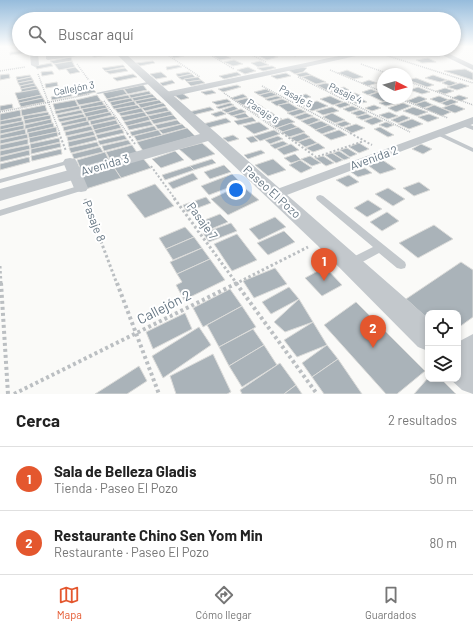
<!DOCTYPE html>
<html lang="es">
<head>
<meta charset="utf-8">
<style>
  :root { --surface:#fff; --page:#f6f6f6; --text:#222; --muted:#767676; --line:#e0e0e0; --accent:#e4572e }
  body { margin:0; font-family:Barlow,sans-serif; background:var(--page); color:var(--text) }
  .controls { position:absolute; right:12px; bottom:12px; display:grid; overflow:hidden; border-radius:8px; box-shadow:0 2px 6px #0003 }
  .controls button { width:36px; height:36px; display:grid; place-items:center; padding:0; border:0; border-bottom:1px solid var(--line); background:var(--surface); color:var(--text); font:20px sans-serif }
  .compass { position:absolute; left:377px; top:68px; width:36px; height:36px; border-radius:50%; background:var(--surface); box-shadow:0 2px 6px #0003; rotate:96deg }
  .you { position:absolute; left:236px; top:190px; width:14px; height:14px; margin:-10px; border:3px solid #fff; border-radius:50%; background:#1a73e8; box-shadow:0 0 0 6px #1a73e833 }
  .badge { display:grid; place-items:center; width:26px; height:26px; border-radius:50%; background:var(--accent); color:#fff; font-size:13px; font-weight:700 }
  .pin { position:absolute; translate:-50% -33px; filter:drop-shadow(0 1px 2px #0008) }
  .pin::after { content:''; position:absolute; top:21px; width:14px; height:12px; background:inherit; clip-path:polygon(0 0,100% 0,50% 100%) }
  .list { margin:0; padding:0; list-style:none }
  h2 { display:flex; justify-content:space-between; align-items:center; height:52px; margin:0; padding:0 16px; font-size:17px }
  h2 small { font-size:13px; font-weight:400; color:var(--muted) }
  .list li { display:grid; grid-template-columns:26px 1fr auto; gap:12px; align-items:center; box-sizing:border-box; height:64px; padding:0 16px; border-top:1px solid var(--line) }
  .list b { display:block; font-size:15px; white-space:nowrap }
  .list p { margin:0; font-size:13px; white-space:nowrap; color:var(--muted) }
  .list em { font-size:13px; font-style:normal; color:var(--muted) }
  .icon { flex:none; width:22px; height:22px; fill:none; stroke:currentColor; stroke-width:2; stroke-linecap:round; stroke-linejoin:round }
  .map { position:relative; flex:none; width:473px; height:394px; overflow:hidden }
  .search { position:absolute; background:var(--surface); box-shadow:0 2px 6px #0003; left:12px; right:12px; top:12px; height:44px; display:flex; align-items:center; gap:10px; box-sizing:border-box; padding:0 14px; border-radius:22px; color:var(--muted); font-size:15px }
  .sheet { height:180px; background:var(--surface) }
  nav { display:flex; justify-content:space-around; align-items:center; box-sizing:border-box; height:56px; border-top:1px solid var(--line); background:var(--surface); font-size:11px; color:var(--muted) }
  nav a { display:grid; justify-items:center; gap:2px }
  nav .on { color:var(--accent) }
  .map>svg:first-child { display:block }
  .building { fill:#aab3b9; stroke:#dcdcda }
  .lines { fill:none; stroke-linecap:round; stroke-linejoin:round }
  .path-far3 { stroke:#bbbfc2; stroke-width:1.5; stroke-dasharray:1 1; stroke-linecap:butt }
  .path-far2 { stroke:#bbbfc2; stroke-width:2; stroke-dasharray:2 2; stroke-linecap:butt }
  .path-far1 { stroke:#bbbfc2; stroke-width:3; stroke-dasharray:2.5 2.5; stroke-linecap:butt }
  .path { stroke:#bbbfc2; stroke-width:4; stroke-dasharray:3 3; stroke-linecap:butt }
  .service { fill:#c3c8cc; fill-rule:evenodd }
  .minor { fill:#c3c8cc; fill-rule:evenodd }
  .tertiary { fill:#c3c8cc; fill-rule:evenodd }
  .labels { text-anchor:middle; stroke-width:4; stroke-linejoin:round; paint-order:stroke }
  .far-street-label { font-size:10px; fill:#657683; stroke:#fff }
  .street-label { font-size:12px; fill:#657683; stroke:#fff }
  .near-street-label { font-size:14px; fill:#657683; stroke:#fff }
</style>
</head>
<body>
<div class="map">
<svg width="473" height="394" viewBox="0 0 473 394">
  <rect width="100%" height="100%" fill="#fafaf8"/>
  <g class="building">
    <path d="M52 49 47 55 35 56 41 50Z"/>
    <path d="M140 49 142 52 125 54 122 52Z"/>
    <path d="M322 49H333L342 53 337 54Z"/>
    <path d="M425 49 430 51 412 52 407 50Z"/>
    <path d="M28 50V53L10 55V52Z"/>
    <path d="M431 51 440 56H430L420 52Z"/>
    <path d="M107 52 110 55 94 57 91 55Z"/>
    <path d="M179 53 184 56 174 58 169 54Z"/>
    <path d="M223 54 231 58 220 60 213 56Z"/>
    <path d="M269 54 278 57 267 60 259 56Z"/>
    <path d="M71 57 72 61 54 64 50 61Z"/>
    <path d="M428 58 436 62 422 63 416 60Z"/>
    <path d="M234 60 243 64 233 66 224 62Z"/>
    <path d="M72 61 75 67 59 70 54 64Z"/>
    <path d="M153 61 155 63 140 66 136 63Z"/>
    <path d="M260 61 269 65 258 67 251 63Z"/>
    <path d="M51 63 53 66 37 69 35 66Z"/>
    <path d="M123 65 125 67 105 71 102 68Z"/>
    <path d="M178 65 182 67 167 70 166 67Z"/>
    <path d="M272 66 276 68 263 71 257 68Z"/>
    <path d="M75 67 80 72 70 74 66 69Z"/>
    <path d="M248 67 256 71 245 74 237 70Z"/>
    <path d="M303 67 307 68 303 72 295 74 288 70Z"/>
    <path d="M125 68 128 71 110 74 105 71Z"/>
    <path d="M465 69 473 73V80L444 71Z"/>
    <path d="M347 70 363 77 354 79 338 73Z"/>
    <path d="M52 71 54 74 42 76 41 72Z"/>
    <path d="M161 72 167 77 156 79 150 74Z"/>
    <path d="M188 72 192 74 178 77 176 74Z"/>
    <path d="M237 72 241 75 224 79 219 76Z"/>
    <path d="M306 72 311 75 300 77 296 74Z"/>
    <path d="M286 73 291 76 277 79 271 76Z"/>
    <path d="M9 74 10 78 0 80V75Z"/>
    <path d="M133 74 137 77 117 81 113 78Z"/>
    <path d="M192 74 195 77 182 80 178 77Z"/>
    <path d="M30 75 31 77 17 80 16 77Z"/>
    <path d="M311 75 326 82 316 84 302 77Z"/>
    <path d="M433 75 447 80 440 82 425 78Z"/>
    <path d="M31 77 33 80 18 83 17 80Z"/>
    <path d="M198 77 201 80 187 82 184 79Z"/>
    <path d="M416 78 434 85 427 87 408 80Z"/>
    <path d="M33 80 34 83 20 86 18 83Z"/>
    <path d="M172 80 175 83 163 86 160 83Z"/>
    <path d="M201 80 205 83 191 86 187 82Z"/>
    <path d="M369 80 377 83 368 86 361 83Z"/>
    <path d="M448 80 457 83 450 86 442 83Z"/>
    <path d="M57 82 58 86 46 88 45 84Z"/>
    <path d="M34 83 36 86 21 89 20 86Z"/>
    <path d="M326 83 338 88 328 91 317 85Z"/>
    <path d="M460 83 469 86 457 90 447 87Z"/>
    <path d="M143 85 147 90 128 94 124 89Z"/>
    <path d="M237 85 241 87 223 92 218 89Z"/>
    <path d="M36 86 38 89 22 92 21 89Z"/>
    <path d="M344 87 349 90 335 94 330 91Z"/>
    <path d="M418 87 430 92 422 94 410 90Z"/>
    <path d="M445 88 454 91 445 94 436 91Z"/>
    <path d="M38 89 41 95 18 100 15 93Z"/>
    <path d="M93 89 96 92 78 96 75 92Z"/>
    <path d="M123 89 127 94 107 99 103 93Z"/>
    <path d="M266 89 271 92 259 95 254 92Z"/>
    <path d="M371 89 377 92 368 95 362 92Z"/>
    <path d="M212 90 216 93 206 95 201 92Z"/>
    <path d="M149 91 151 94 131 98 129 95Z"/>
    <path d="M271 92 277 95 265 98 259 95Z"/>
    <path d="M379 92 383 94V98H393L384 102 369 95Z"/>
    <path d="M71 93 72 96 52 100 51 97Z"/>
    <path d="M182 93 189 98 181 100 174 95Z"/>
    <path d="M355 93 362 96 349 100 342 97Z"/>
    <path d="M152 94 155 97 134 101 132 98Z"/>
    <path d="M243 94 247 97 235 100 231 98Z"/>
    <path d="M306 94 311 97 296 101 291 98Z"/>
    <path d="M41 95 43 98 19 103 18 100Z"/>
    <path d="M97 95 101 101 79 105 76 100Z"/>
    <path d="M128 95 130 98 109 102 107 99Z"/>
    <path d="M459 95 468 98 461 101 452 98Z"/>
    <path d="M277 96 282 98 269 101 265 99Z"/>
    <path d="M330 96 343 102 333 105 320 99Z"/>
    <path d="M419 96 427 99 416 104 407 101Z"/>
    <path d="M439 96 449 100 440 103 430 99Z"/>
    <path d="M155 97 158 100 137 104 135 101Z"/>
    <path d="M43 98 45 102 21 107 19 103Z"/>
    <path d="M131 98 133 101 112 106 110 102Z"/>
    <path d="M247 98 254 102 243 105 236 101Z"/>
    <path d="M360 98 367 102 357 104 350 100Z"/>
    <path d="M227 99 231 102 217 105 212 102Z"/>
    <path d="M282 99 289 102 277 106 271 102Z"/>
    <path d="M395 99 401 102 386 106 379 103Z"/>
    <path d="M451 99 458 102 447 106 441 103Z"/>
    <path d="M75 100 78 106 55 110 53 104Z"/>
    <path d="M159 100 162 103 141 108 138 104Z"/>
    <path d="M102 101 104 105 81 109 80 106Z"/>
    <path d="M134 101 136 105 114 109 112 106Z"/>
    <path d="M317 101 328 106 312 111 302 105Z"/>
    <path d="M425 101 433 105 423 108 415 104Z"/>
    <path d="M345 102 350 105 340 108 335 105Z"/>
    <path d="M163 103 166 106 145 111 142 108Z"/>
    <path d="M230 103 234 105 219 109 216 107Z"/>
    <path d="M256 103 263 107 251 110 244 106Z"/>
    <path d="M289 103 299 109 288 112 278 105Z"/>
    <path d="M403 103 411 106 396 112 388 108Z"/>
    <path d="M12 104 13 108 0 111V106Z"/>
    <path d="M453 104 465 109 455 113 442 108Z"/>
    <path d="M45 105 47 111 22 116 21 110Z"/>
    <path d="M105 105 107 108 84 113 82 109Z"/>
    <path d="M137 105 140 108 118 113 115 109Z"/>
    <path d="M374 105 381 108 372 111 365 108Z"/>
    <path d="M434 105 451 112 442 116 425 109Z"/>
    <path d="M79 106 80 109 56 114 55 111Z"/>
    <path d="M234 106 238 109 227 113 222 110Z"/>
    <path d="M352 106 359 109 349 112 343 109Z"/>
    <path d="M166 107 169 111 148 115 145 112Z"/>
    <path d="M210 107 214 110 193 115 189 112Z"/>
    <path d="M332 107 339 111 323 115 316 111Z"/>
    <path d="M413 107 428 112 417 116 403 111Z"/>
    <path d="M107 108 109 112 86 117 84 113Z"/>
    <path d="M141 108 144 112 121 116 119 113Z"/>
    <path d="M264 108 270 112 258 115 252 111Z"/>
    <path d="M241 109 246 112 232 116 227 113Z"/>
    <path d="M300 109 306 112 293 116 287 113Z"/>
    <path d="M20 110 21 116 0 121V114Z"/>
    <path d="M81 110 83 113 58 118 57 115Z"/>
    <path d="M360 110 367 113 358 116 351 113Z"/>
    <path d="M170 111 173 115 151 120 148 116Z"/>
    <path d="M221 111 226 114 216 117 211 114Z"/>
    <path d="M48 112 49 115 24 120 23 116Z"/>
    <path d="M110 112 112 115 88 121 87 117Z"/>
    <path d="M144 112 147 116 124 121 121 117Z"/>
    <path d="M271 112 276 116 265 119 260 115Z"/>
    <path d="M389 112 398 116 388 119 379 115Z"/>
    <path d="M245 113 249 117 238 119 233 116Z"/>
    <path d="M306 113 313 116 300 120 294 117Z"/>
    <path d="M332 113 345 120 335 123 323 117Z"/>
    <path d="M83 114 85 117 60 122 58 119Z"/>
    <path d="M367 114 373 117 362 120 356 117Z"/>
    <path d="M429 114 439 118 428 122 418 117Z"/>
    <path d="M50 115 51 119 25 124 24 120Z"/>
    <path d="M173 115 177 119 154 124 151 120Z"/>
    <path d="M403 115 410 118 398 123 391 120Z"/>
    <path d="M114 116 116 119 91 125 90 121Z"/>
    <path d="M148 116 150 120 127 126 124 122Z"/>
    <path d="M276 116 282 119 270 123 264 119Z"/>
    <path d="M22 117V121L0 125V121Z"/>
    <path d="M86 117 87 121 62 126 61 123Z"/>
    <path d="M252 117 256 121 238 125 234 121Z"/>
    <path d="M313 117 320 120 308 125 301 121Z"/>
    <path d="M375 117 383 121 372 125 364 121Z"/>
    <path d="M226 118 231 122 208 128 203 124Z"/>
    <path d="M288 118 295 122 276 128 270 123Z"/>
    <path d="M51 119 52 123 25 129V125Z"/>
    <path d="M412 119 423 124 409 129 398 124Z"/>
    <path d="M116 120 118 124 94 130 92 125Z"/>
    <path d="M177 120 181 124 158 129 155 125Z"/>
    <path d="M23 121 24 125 0 130V126Z"/>
    <path d="M88 121 90 125 64 131 63 127Z"/>
    <path d="M150 121 153 125 129 130 127 126Z"/>
    <path d="M321 121 329 125 316 130 308 125Z"/>
    <path d="M345 121 351 124 342 127 336 124Z"/>
    <path d="M259 122 269 129 254 134 243 126Z"/>
    <path d="M386 122 394 125 387 128 379 125Z"/>
    <path d="M53 123 54 127 27 133V129Z"/>
    <path d="M291 123 297 127 283 132 277 128Z"/>
    <path d="M119 124 121 128 96 134 94 130Z"/>
    <path d="M182 124 186 128 163 134 159 130Z"/>
    <path d="M356 124 365 128 352 133 344 128Z"/>
    <path d="M24 125V129L0 134V130Z"/>
    <path d="M329 125 336 129 322 134 315 130Z"/>
    <path d="M91 126 93 130 66 136 65 132Z"/>
    <path d="M154 126 157 130 132 136 130 132Z"/>
    <path d="M56 127 57 132 29 138 28 133Z"/>
    <path d="M298 127 305 132 289 137 282 132Z"/>
    <path d="M380 127 394 135 388 137 374 129Z"/>
    <path d="M187 128 195 136 143 151 137 142Z"/>
    <path d="M25 129 26 134 0 139V135Z"/>
    <path d="M122 129 124 133 98 139 96 135Z"/>
    <path d="M158 130 162 135 137 141 134 136Z"/>
    <path d="M274 130 280 134 260 141 254 136Z"/>
    <path d="M339 130 347 135 331 140 323 135Z"/>
    <path d="M93 131 95 135 68 141 67 137Z"/>
    <path d="M57 132 58 136 30 143 29 138Z"/>
    <path d="M304 133 310 137 297 142 290 138Z"/>
    <path d="M27 134 28 138 0 144V140Z"/>
    <path d="M124 135 127 139 100 145 98 141Z"/>
    <path d="M233 135 239 139 228 142 223 138Z"/>
    <path d="M95 136 97 140 69 147 68 142Z"/>
    <path d="M253 136 258 141 251 143 246 138Z"/>
    <path d="M278 136 283 139 270 144 265 140Z"/>
    <path d="M59 138 60 142 31 149 30 144Z"/>
    <path d="M310 138 317 143 305 147 298 142Z"/>
    <path d="M28 139V144L0 150V145Z"/>
    <path d="M128 140 131 144 104 151 102 146Z"/>
    <path d="M283 141 288 144 275 149 270 145Z"/>
    <path d="M97 142 99 146 71 153 69 148Z"/>
    <path d="M60 143 61 147 31 154V149Z"/>
    <path d="M202 143 215 154 193 161 179 149Z"/>
    <path d="M318 143 325 148 313 152 306 148Z"/>
    <path d="M359 143 369 149 359 153 349 147Z"/>
    <path d="M291 144 299 150 284 155 277 149Z"/>
    <path d="M421 144 432 149 423 154 412 149Z"/>
    <path d="M29 145 30 149 0 156V151Z"/>
    <path d="M132 145 138 154 111 161 106 152Z"/>
    <path d="M100 147 103 152 74 159 72 154Z"/>
    <path d="M347 148 357 154 350 157 340 150Z"/>
    <path d="M61 149 62 154 32 161 31 156Z"/>
    <path d="M29 150 30 155 0 162V157Z"/>
    <path d="M261 150 265 153 248 159 244 155Z"/>
    <path d="M175 151 184 160 161 168 152 159Z"/>
    <path d="M339 151 350 158 344 160 333 153Z"/>
    <path d="M105 152 110 162 81 170 77 160Z"/>
    <path d="M332 153 343 160 336 163 325 155Z"/>
    <path d="M295 154 301 160 291 163 284 158Z"/>
    <path d="M310 156 321 163 312 166 301 159Z"/>
    <path d="M323 156 334 163 326 166 315 158Z"/>
    <path d="M29 157 30 162 0 170V164Z"/>
    <path d="M142 157 151 168 121 178 113 166Z"/>
    <path d="M212 159 216 163 194 170 190 166Z"/>
    <path d="M273 159 286 170 268 176 255 165Z"/>
    <path d="M381 159 396 169 380 174 366 164Z"/>
    <path d="M300 160 312 168 301 173 289 165Z"/>
    <path d="M224 165 231 172 210 179 204 172Z"/>
    <path d="M113 166 121 178 86 189 80 175Z"/>
    <path d="M190 166 194 170 165 180 162 175Z"/>
    <path d="M365 168 372 173 358 177 351 172Z"/>
    <path d="M193 173 198 179 173 189 168 183Z"/>
    <path d="M232 174 241 183 209 195 201 186Z"/>
    <path d="M349 175 359 182 347 187 336 180Z"/>
    <path d="M419 182 430 190 414 196 403 188Z"/>
    <path d="M155 184 174 206 145 218 127 195Z"/>
    <path d="M241 185 259 200 228 215 211 199Z"/>
    <path d="M388 188 405 199 393 206 375 194Z"/>
    <path d="M206 197 211 203 187 212 183 205Z"/>
    <path d="M368 200 382 209 367 217 354 208Z"/>
    <path d="M387 212 399 221 382 231 370 222Z"/>
    <path d="M220 214 228 222 204 232 197 223Z"/>
    <path d="M275 217 286 227 259 240 249 229Z"/>
    <path d="M231 223 237 231 209 242 203 233Z"/>
    <path d="M434 225 453 239 418 258 399 243Z"/>
    <path d="M185 227 194 237 166 249 159 238Z"/>
    <path d="M284 231 295 242 268 255 257 243Z"/>
    <path d="M237 234 257 260 232 271 214 244Z"/>
    <path d="M194 237 202 248 173 260 166 249Z"/>
    <path d="M202 248 210 259 177 274 170 262Z"/>
    <path d="M210 259 225 280 184 300 176 285 182 282 177 274Z"/>
    <path d="M461 262 473 270V317L458 328V313H428V319L406 299Z"/>
    <path d="M325 267 342 285 322 296 305 278Z"/>
    <path d="M275 268 287 284 254 298 243 281Z"/>
    <path d="M289 287 299 299 271 314 262 302Z"/>
    <path d="M230 289 242 306 203 327 193 308Z"/>
    <path d="M299 299 313 322 285 332 274 322Z"/>
    <path d="M356 302 425 371 397 394H386L324 325Z"/>
    <path d="M242 306 256 327 219 347 207 325Z"/>
    <path d="M185 313 192 329 153 349 146 332Z"/>
    <path d="M313 322 327 345 297 357 284 340Z"/>
    <path d="M199 327 211 345 163 378 152 356Z"/>
    <path d="M253 329 264 345 229 366 219 347Z"/>
    <path d="M264 345 277 365 242 387 229 366Z"/>
    <path d="M327 345 338 359 312 377 302 363Z"/>
    <path d="M213 354 231 392 227 394H176L170 376Z"/>
    <path d="M338 359 362 394H324L312 377Z"/>
    <path d="M280 363 296 385 284 394H242L240 390Z"/>
    <path d="M139 366 147 381 127 394H95Z"/>
    <path d="M428 378V379H441L456 394H414Z"/>
    <path d="M296 385 302 394H284Z"/>
  </g>
  <g class="lines">
    <g class="path-far3">
      <path d="M159 49 200 77"/>
      <path d="M200 49 234 69"/>
      <path d="M240 49 266 62"/>
      <path d="M278 49 296 56"/>
      <path d="M382 54 473 83"/>
      <path d="M77 64 93 86"/>
      <path d="M361 64 389 74"/>
      <path d="M330 70 383 92"/>
      <path d="M0 71 25 67"/>
      <path d="M38 74 60 134"/>
      <path d="M298 77 410 132"/>
      <path d="M407 81 473 105"/>
      <path d="M262 86 352 134"/>
      <path d="M224 93 283 134"/>
      <path d="M398 98 448 118"/>
      <path d="M104 101 128 134"/>
      <path d="M0 112 90 94"/>
    </g>
    <g class="path-far2">
      <path d="M59 133 66 151"/>
      <path d="M127 133 135 144"/>
      <path d="M282 133 316 157 364 141"/>
      <path d="M350 133 372 145"/>
      <path d="M151 166 175 199"/>
    </g>
    <g class="path-far1">
      <path d="M174 198 237 284"/>
      <path d="M85 199 117 284"/>
      <path d="M0 266 1 284"/>
      <path d="M235 284 308 247"/>
    </g>
    <g class="path">
      <path d="M1 283 8 394"/>
      <path d="M117 283 159 394"/>
      <path d="M236 283 317 394"/>
      <path d="M14 394 237 283"/>
    </g>
    <g class="service">
      <path d="M116 49 119 50 48 60 46 59V56L48 55Z"/>
      <path d="M152 81H154V83L98 94 96 93Z"/>
      <path d="M462 122 473 126V130L460 125V123Z"/>
      <path d="M439 132 473 148V152L437 135 436 134Z"/>
      <path d="M70 160 73 162 72 163 0 183V179Z"/>
      <path d="M78 186H84L85 188 84 190 0 216V210Z"/>
      <path d="M320 195 323 196 405 262 406 265 405 268 401 269 397 268 379 253 355 266 351 267 347 266 346 263 347 260 373 247 317 200 316 198 317 196Z"/>
    </g>
    <g class="minor">
      <path d="M33 49H40L38 53 39 65 35 67 31 65 30 53Z"/>
      <path d="M372 49 376 51 374 52 166 98 161 95 166 92Z"/>
      <path d="M430 49H439L473 65V70Z"/>
      <path d="M473 117V124L279 198 274 200 269 198 267 195 269 192Z"/>
      <path d="M70 158 75 159 77 162 88 188 86 191 81 192 76 191 74 188 63 162 65 159Z"/>
      <path d="M473 334V360L466 365 458 369V342Z"/>
    </g>
    <g class="tertiary">
      <path d="M111 49H120L428 318V351L418 347 317 245 208 141 0 201V189L200 134Z"/>
      <path d="M458 350 469 354 473 358V394L462 390 450 379H458Z"/>
    </g>
  </g>
  <linearGradient id="sky" x2="0" y2="1"><stop stop-color="#96bcdc"/><stop offset="0.46" stop-color="#fdfdfc"/><stop offset="1" stop-color="#fdfdfc" stop-opacity="0"/></linearGradient>
  <rect width="473" height="101" fill="url(#sky)"/>
  <g class="labels">
    <g class="far-street-label">
      <text transform="translate(74 88) rotate(-11)" y="4">Callejón 3</text>
      <text transform="translate(346 93) rotate(26)" y="4">Pasaje 4</text>
      <text transform="translate(296 96) rotate(29)" y="4">Pasaje 5</text>
      <text transform="translate(263 111) rotate(35)" y="4">Pasaje 6</text>
    </g>
    <g class="street-label">
      <text transform="translate(374 158) rotate(-20)" y="4">Avenida 2</text>
      <text transform="translate(105 165) rotate(-16)" y="4">Avenida 3</text>
      <text transform="translate(272 192) rotate(42)" y="4">Paseo El Pozo</text>
      <text transform="translate(94 221) rotate(69)" y="4">Pasaje 8</text>
      <text transform="translate(202 221) rotate(54)" y="4">Pasaje 7</text>
    </g>
    <g class="near-street-label">
      <text transform="translate(164 307) rotate(-27)" y="5">Callejón 2</text>
    </g>
  </g>
</svg>
<div class="controls">
<button><svg class="icon" aria-label="locate" viewBox="0 0 24 24"><circle cx="12" cy="12" r="6"/><path d="M12 2v4M12 18v4M2 12h4M18 12h4"/></svg></button>
<button><svg class="icon" aria-label="layers" viewBox="0 0 24 24"><path d="M12 4l9 5-9 5-9-5zM3 14l9 5 9-5"/></svg></button>
</div>
<svg class="compass" viewBox="-18 -18 36 36"><path d="M0-13l5 13h-10z" fill="#e53935"/><path d="M0 13l5-13h-10z" fill="#767676"/></svg>
<div class="you"></div>
<div class="pin badge" style="left:324px;top:281px">1</div>
<div class="pin badge" style="left:373px;top:348px">2</div>
<div class="search"><svg class="icon" aria-label="search" viewBox="0 0 24 24"><circle cx="10" cy="10" r="6"/><path d="M15 15l6 6"/></svg>Buscar aquí</div>
</div>
<section class="sheet">
<h2>Cerca<small>2 resultados</small></h2>
<ul class="list">
<li><span class="badge">1</span><div><b>Sala de Belleza Gladis</b><p>Tienda · Paseo El Pozo</p></div><em>50 m</em></li>
<li><span class="badge">2</span><div><b>Restaurante Chino Sen Yom Min</b><p>Restaurante · Paseo El Pozo</p></div><em>80 m</em></li>
</ul>
</section>
<nav>
<a class="on"><svg class="icon" aria-label="map" viewBox="0 0 24 24"><path d="M3 6l6-2 6 2 6-2v14l-6 2-6-2-6 2zM9 4v14M15 6v14"/></svg>Mapa</a>
<a><svg class="icon" aria-label="directions" viewBox="0 0 24 24"><path d="M12 3l9 9-9 9-9-9zM9 14v-3h6M13 9l2 2-2 2"/></svg>Cómo llegar</a>
<a><svg class="icon" aria-label="saved" viewBox="0 0 24 24"><path d="M7 4h10v16l-5-4-5 4z"/></svg>Guardados</a>
</nav>
</body>
</html>
